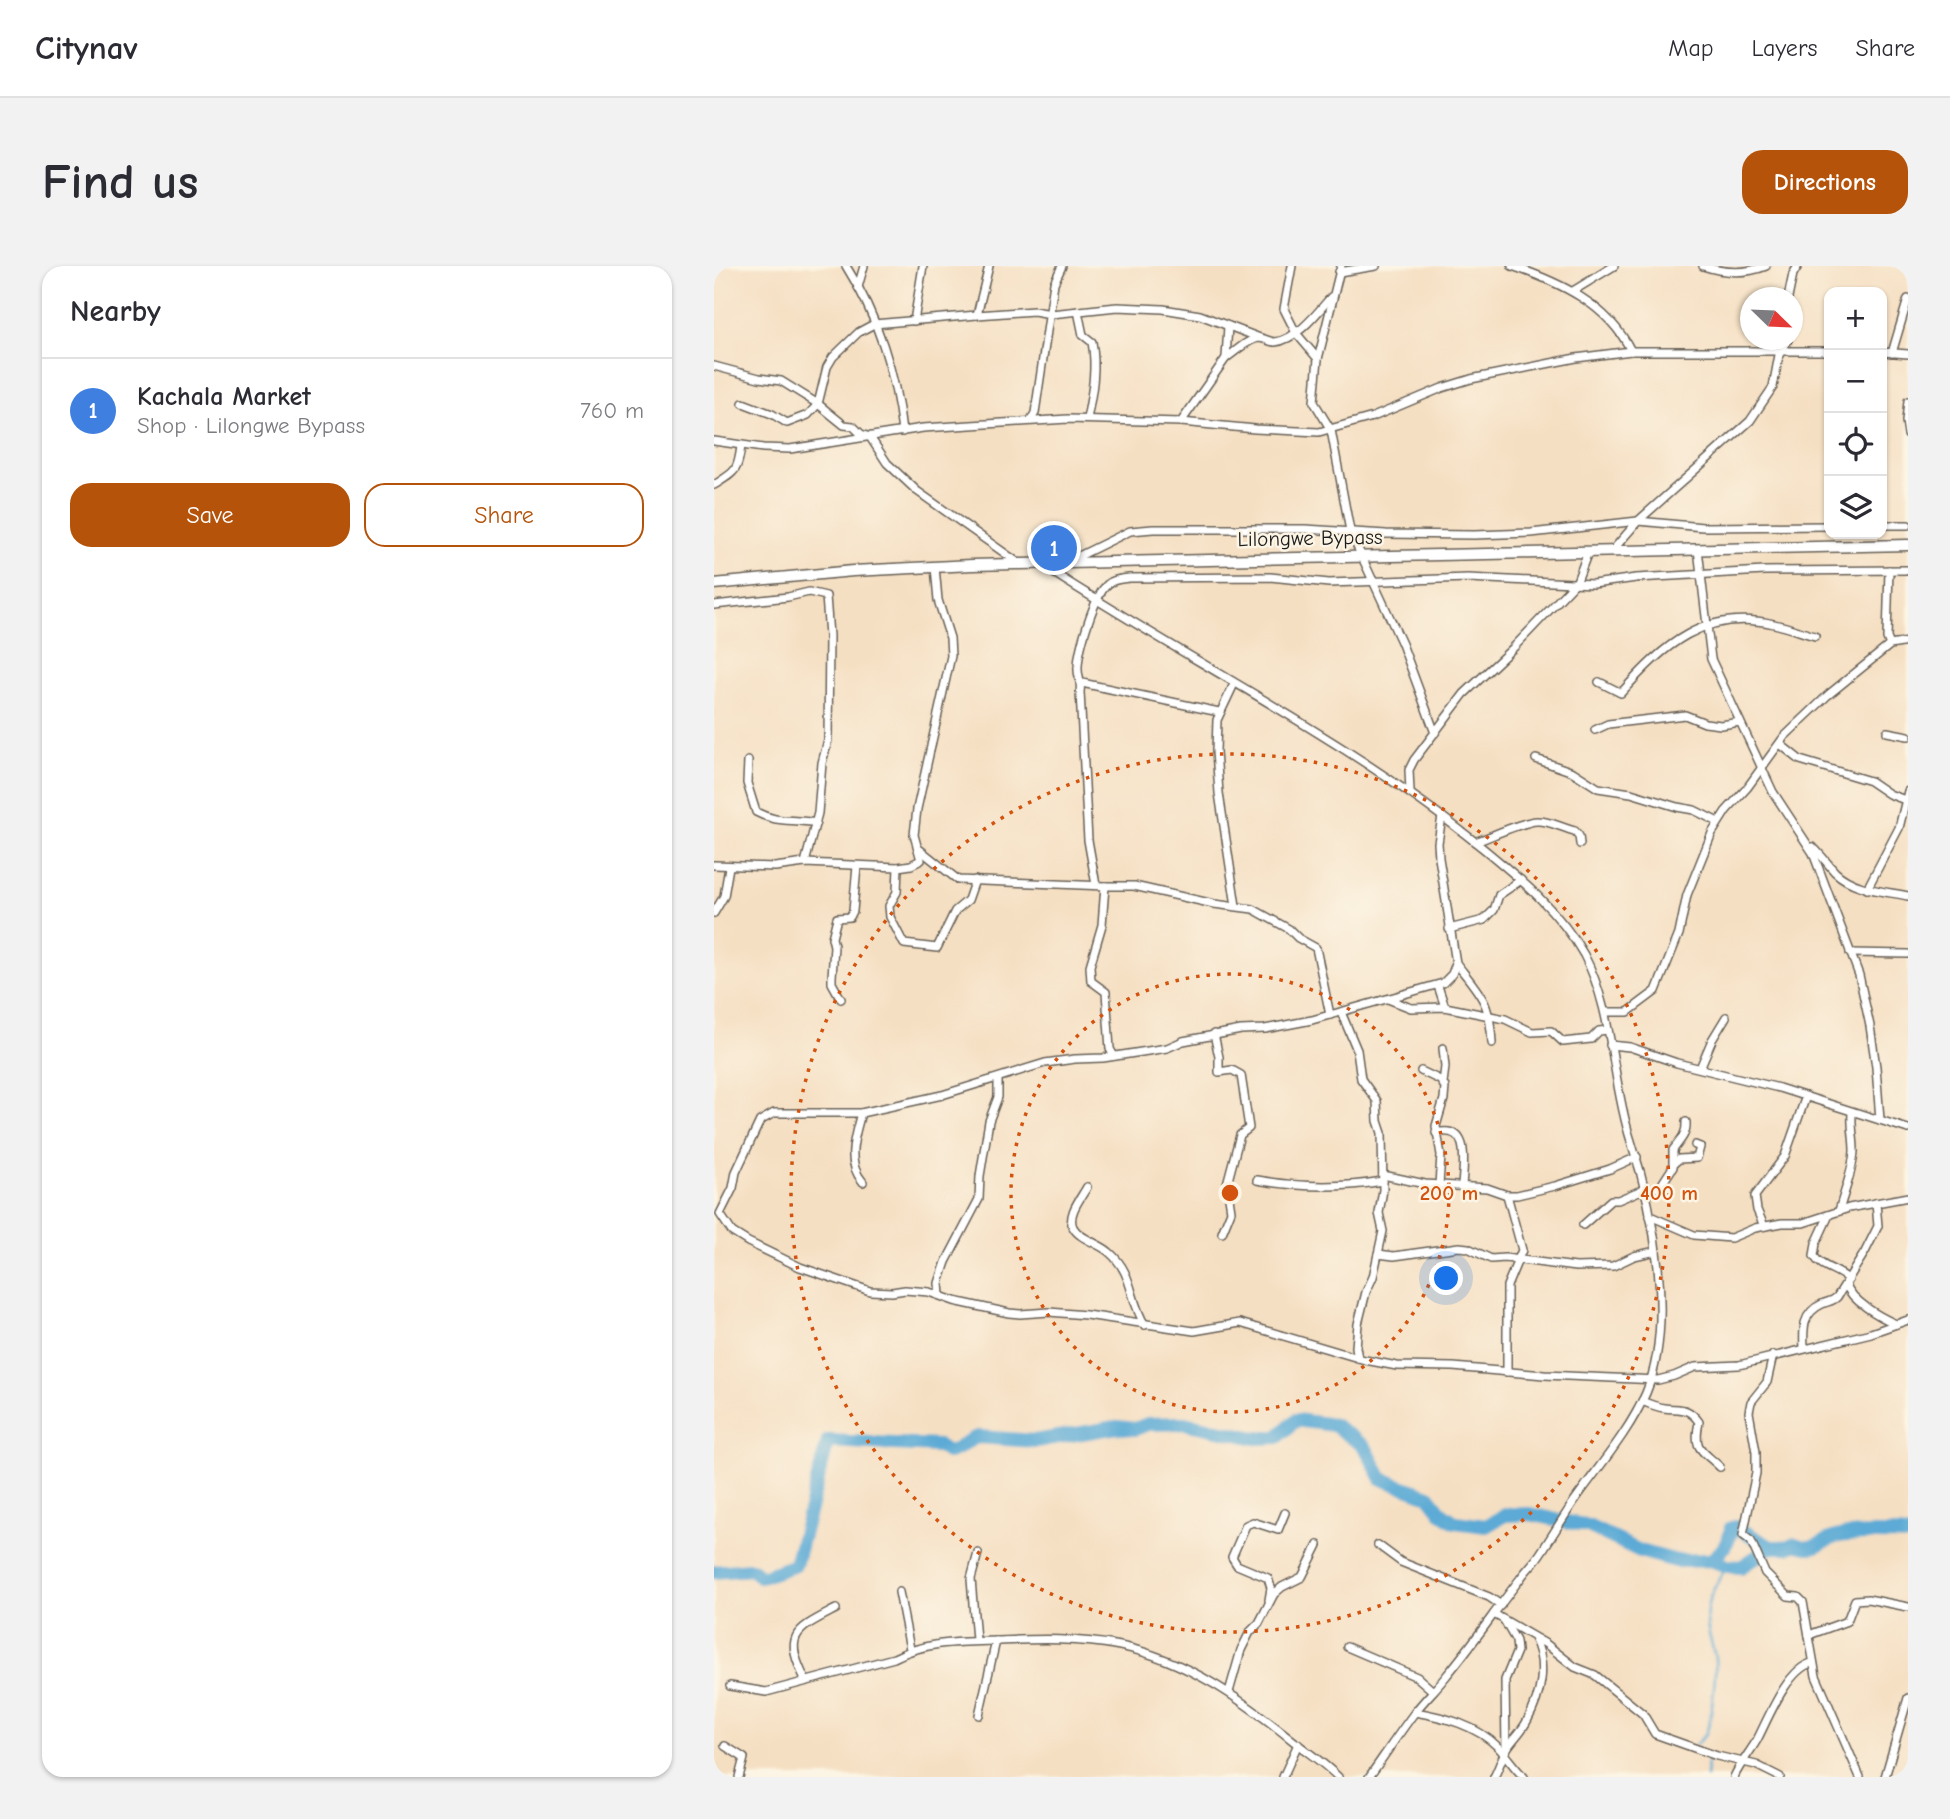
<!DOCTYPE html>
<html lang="en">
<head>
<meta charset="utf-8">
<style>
  :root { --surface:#fff; --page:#f2f2f3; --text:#2b2b33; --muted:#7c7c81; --line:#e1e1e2; --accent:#b45309 }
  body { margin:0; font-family:"Comic Neue",sans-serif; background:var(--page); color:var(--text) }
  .controls { position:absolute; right:21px; top:21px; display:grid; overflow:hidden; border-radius:14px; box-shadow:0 2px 5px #0004 }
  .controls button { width:63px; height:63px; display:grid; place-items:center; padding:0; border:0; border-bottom:2px solid var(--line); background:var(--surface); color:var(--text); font:35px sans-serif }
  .compass { position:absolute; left:1026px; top:21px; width:63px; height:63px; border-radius:50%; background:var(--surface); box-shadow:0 2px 5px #0004; rotate:113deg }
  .you { position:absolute; left:733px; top:1013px; width:24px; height:24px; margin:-18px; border:5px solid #fff; border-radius:50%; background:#1a73e8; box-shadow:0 0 0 10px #1a73e833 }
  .badge { display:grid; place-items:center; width:46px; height:46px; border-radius:50%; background:var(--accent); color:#fff; font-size:23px; font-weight:700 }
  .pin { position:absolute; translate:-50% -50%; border:4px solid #fff; box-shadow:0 2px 7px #0006 }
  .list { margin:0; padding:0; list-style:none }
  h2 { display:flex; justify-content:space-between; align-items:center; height:91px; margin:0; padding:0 28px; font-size:30px }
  h2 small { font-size:23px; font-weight:400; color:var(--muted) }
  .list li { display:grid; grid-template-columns:46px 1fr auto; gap:21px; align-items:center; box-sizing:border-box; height:105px; padding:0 28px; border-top:2px solid var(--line) }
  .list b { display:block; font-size:26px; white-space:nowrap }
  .list p { margin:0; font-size:23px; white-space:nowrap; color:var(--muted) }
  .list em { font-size:23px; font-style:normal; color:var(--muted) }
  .actions { display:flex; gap:14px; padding:21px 28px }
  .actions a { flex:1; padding:16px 0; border:2px solid var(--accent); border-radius:21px; text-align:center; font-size:24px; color:var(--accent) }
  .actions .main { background:var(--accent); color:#fff }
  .icon { flex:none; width:38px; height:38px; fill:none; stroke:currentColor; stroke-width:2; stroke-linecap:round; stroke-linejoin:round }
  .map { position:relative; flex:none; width:1194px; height:1511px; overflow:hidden; border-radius:21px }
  header { display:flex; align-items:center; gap:42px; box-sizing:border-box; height:98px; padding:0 35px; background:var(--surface); border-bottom:2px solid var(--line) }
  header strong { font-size:33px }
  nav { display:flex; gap:38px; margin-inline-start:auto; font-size:24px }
  .intro { display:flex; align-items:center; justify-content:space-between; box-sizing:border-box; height:168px; padding:0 42px }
  h1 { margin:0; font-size:49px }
  .button { padding:18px 32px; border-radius:21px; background:var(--accent); color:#fff; font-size:24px; font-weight:700 }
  main { display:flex; gap:42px; padding:0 42px }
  aside { flex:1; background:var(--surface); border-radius:21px; box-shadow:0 2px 5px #0004 }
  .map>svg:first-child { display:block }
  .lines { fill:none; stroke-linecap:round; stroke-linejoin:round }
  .stream { stroke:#5baad5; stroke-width:2.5 }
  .river { stroke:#5baad5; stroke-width:14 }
  .minor-casing { stroke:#686056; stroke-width:10 }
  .major-casing { stroke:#686056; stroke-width:13 }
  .minor { stroke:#fff; stroke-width:7 }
  .major { stroke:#fff; stroke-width:10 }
  .ring { fill:none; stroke:#d4530e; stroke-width:3.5; stroke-dasharray:3.5 7 }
  .labels { text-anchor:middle; stroke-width:5; stroke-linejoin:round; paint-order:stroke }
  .street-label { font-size:21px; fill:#1c1c1c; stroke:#fcf5e5 }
  .centre { fill:#d4530e; stroke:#fcf5e5; stroke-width:3.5 }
  .ring-label { font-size:21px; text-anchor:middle; font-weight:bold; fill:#d4530e; stroke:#fcf5e5; stroke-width:5; stroke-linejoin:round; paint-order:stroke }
</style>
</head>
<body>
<header>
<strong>Citynav</strong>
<nav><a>Map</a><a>Layers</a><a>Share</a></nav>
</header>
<div class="intro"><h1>Find us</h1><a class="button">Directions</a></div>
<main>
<aside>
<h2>Nearby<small></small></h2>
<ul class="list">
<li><span class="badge" style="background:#3f7fe0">1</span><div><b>Kachala Market</b><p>Shop · Lilongwe Bypass</p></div><em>760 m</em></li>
</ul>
<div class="actions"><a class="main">Save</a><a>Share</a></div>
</aside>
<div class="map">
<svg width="1194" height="1511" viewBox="0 0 1194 1511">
  <rect width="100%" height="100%" fill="#fcf5e5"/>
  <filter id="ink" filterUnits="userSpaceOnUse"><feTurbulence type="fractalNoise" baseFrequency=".0143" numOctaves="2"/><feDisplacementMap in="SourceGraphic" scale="14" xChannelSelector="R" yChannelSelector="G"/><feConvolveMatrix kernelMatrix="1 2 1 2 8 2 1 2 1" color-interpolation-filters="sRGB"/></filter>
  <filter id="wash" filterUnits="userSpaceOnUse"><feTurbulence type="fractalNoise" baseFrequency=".00686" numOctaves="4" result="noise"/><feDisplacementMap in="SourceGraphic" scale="28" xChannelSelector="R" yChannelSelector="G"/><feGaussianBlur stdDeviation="1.57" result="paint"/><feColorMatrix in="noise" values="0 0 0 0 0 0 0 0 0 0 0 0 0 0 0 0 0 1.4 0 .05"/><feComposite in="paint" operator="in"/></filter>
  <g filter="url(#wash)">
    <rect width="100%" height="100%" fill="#f5dfc2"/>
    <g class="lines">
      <g class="stream">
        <path d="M982 1479C984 1475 989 1472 992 1467 997 1456 1004 1398 1000 1387 996 1372 990 1355 994 1339 996 1328 1007 1309 1013 1300"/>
        <path d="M992 1511 994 1490"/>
      </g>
      <g class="river">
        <path d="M996 1294C1007 1288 1016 1275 1017 1262L1022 1261 1057 1281"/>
        <path d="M0 1306 37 1303 47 1311 81 1299 114 1175 225 1180 233 1186C246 1185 251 1174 264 1171L321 1175 403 1161 421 1163 434 1158 470 1157 542 1172 564 1171 582 1154 620 1159 651 1181 668 1213 715 1230 729 1248 741 1256 772 1260 791 1249 815 1248 874 1260 926 1285 962 1295 996 1294 1013 1300 1027 1301 1057 1281H1074L1081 1278C1104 1286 1103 1276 1122 1271 1135 1267 1179 1268 1194 1269"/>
      </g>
    </g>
  </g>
  <g filter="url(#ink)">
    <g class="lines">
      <defs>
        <g id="minor">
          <path d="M132 0C163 49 182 108 188 166"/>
          <path d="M578 0 570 43 582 67 604 93"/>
          <path d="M627 0 604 93 600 136 617 164 636 265 688 378 721 467"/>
          <path d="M798 0C845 16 894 38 917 85"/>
          <path d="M989 0C1010 7 1032 8 1052 0"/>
          <path d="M625 6 662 0"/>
          <path d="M144 21 150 0"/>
          <path d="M859 25 900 0"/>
          <path d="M1074 32 1079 8 1084 0"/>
          <path d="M364 45 369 69 378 76C383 102 378 128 373 153"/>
          <path d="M263 49 320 45 337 48 403 41 449 43 486 49 546 72"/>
          <path d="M200 55 209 0"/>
          <path d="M1168 86 1194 88"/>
          <path d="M1178 87 1194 33"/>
          <path d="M512 92C521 86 534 73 545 72 550 72 556 76 561 76 583 74 604 46 617 31"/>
          <path d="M0 100 45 112 67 115 104 138 130 159 139 160 147 168 156 171 173 197 203 225 306 298"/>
          <path d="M1194 135 1192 155 1194 169"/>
          <path d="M29 137 58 148 73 157 94 149 104 138 113 101 119 91 145 66 160 58 263 49 275 0"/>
          <path d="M317 154 321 147 340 17 348 0"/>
          <path d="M467 156 512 92 514 60"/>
          <path d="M0 175 49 182 76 183 209 162 354 153 467 156 541 163 605 166 659 151 728 122 757 113 862 92 917 85H1115"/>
          <path d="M0 219C21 206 24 206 27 180"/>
          <path d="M1168 259H1194"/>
          <path d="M984 283 997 393 1059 526 1099 587 1145 709 1156 760 1162 801 1166 854"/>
          <path d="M898 285 924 255 1036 155 1059 121 1065 89 1074 74"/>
          <path d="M353 296 416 265 439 263H591L672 268 760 269 817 267 924 255 989 261 1115 260"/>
          <path d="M326 298C471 393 629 470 765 579 804 611 845 644 870 689 900 746 897 814 917 875 940 945 961 1057 932 1127 915 1166 885 1200 861 1234 849 1252 838 1270 826 1288 820 1297 812 1304 806 1313 781 1345 759 1378 733 1409 723 1422 711 1433 701 1446 685 1467 671 1489 655 1511"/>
          <path d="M1175 304 1173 372 1176 379"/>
          <path d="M0 339 74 331 95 326 112 330 115 370 114 474 108 497 104 547 91 597"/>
          <path d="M885 416 907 427C950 379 990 342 1060 358 1074 361 1087 366 1101 370"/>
          <path d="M368 417 505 446"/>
          <path d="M520 418 503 454 502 485 505 527 522 640"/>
          <path d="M881 464 894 458 971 449 991 457 1007 459 1026 456"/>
          <path d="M1173 466 1194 470"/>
          <path d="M1066 478 1086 494 1156 515 1175 528 1194 535"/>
          <path d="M822 493 859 506 884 522 917 527 963 541 980 544 1004 556"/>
          <path d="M34 495 33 517 42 546C64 558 78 552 102 557"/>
          <path d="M696 526 695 504 700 494 750 428 800 381 863 315 874 286"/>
          <path d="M728 550 724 577 725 592 742 697 738 708 729 717 598 754 551 763 527 764 469 775 453 782 389 792 361 793 331 797 228 829 147 847H60L46 855 22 906 19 922 6 948 18 966 34 976 86 1001 156 1025 178 1026 191 1024 215 1026 240 1035 295 1047 306 1048 335 1046 372 1049 480 1065 526 1057 651 1094 683 1100 739 1101 830 1109 944 1114 960 1110 981 1101 1025 1099 1157 1067 1194 1054"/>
          <path d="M761 576C776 571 812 554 824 555 837 555 848 562 861 565L865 570 866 578"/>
          <path d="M1099 581C1107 589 1114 598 1121 606 1140 624 1170 625 1194 630"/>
          <path d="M205 583 244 614 391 620H420L500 638 539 643 575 663 584 672 602 682 616 749"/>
          <path d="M0 599 61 601 91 597 184 601 197 599 207 594 200 569 203 543 237 390 236 372 224 334 221 301"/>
          <path d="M184 601 183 626 175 640 176 651 190 678 223 682 241 645 254 634 261 614"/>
          <path d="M382 619 374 574 366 426C368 416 363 410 364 400 365 382 380 329 394 318 399 313 408 313 415 312L556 311 615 317 754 312 879 318 922 312 1051 305 1194 304"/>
          <path d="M391 620 388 659 376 700 377 715 392 726 396 783 400 790"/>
          <path d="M1153 623 1185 562 1194 525"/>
          <path d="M0 647 10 630 15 601"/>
          <path d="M735 663 770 654 780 644 785 629 807 614"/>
          <path d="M1136 687 1194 688"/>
          <path d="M742 697C767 729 776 735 778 777"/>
          <path d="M724 720 731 741"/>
          <path d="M127 733 118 717V711L120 680 118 672 123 652 136 651 139 645 143 600"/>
          <path d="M674 733 697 742 731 741 791 753 818 766 837 765 849 776 877 773 885 765 894 764"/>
          <path d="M627 746 643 784 647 813 663 835 664 855 668 867 669 924 665 947 669 965 659 1011 652 1026 644 1058 642 1081 644 1092"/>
          <path d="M891 746H914L942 725 965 668 973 629 998 567 1012 545 1033 522 1070 471 1114 429 1176 379 1194 376"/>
          <path d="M500 768 505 791V806L518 804 527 809 535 862 526 869 513 918 517 945 508 967"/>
          <path d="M896 779 916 781 963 797 1065 822 1194 863"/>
          <path d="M729 782 731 801 729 817"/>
          <path d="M986 802 998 774 1012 751"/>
          <path d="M707 805 726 814 731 821 730 833 722 860 727 889 725 919"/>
          <path d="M147 847C141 870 131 896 149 916"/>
          <path d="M722 867C758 858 749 898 748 921"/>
          <path d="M960 897 965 893 983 892 986 881 981 879"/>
          <path d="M669 909 711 918 773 922 793 929H803L841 920 896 903 923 891"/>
          <path d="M543 914C583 921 628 922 669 915"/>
          <path d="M373 921C367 932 353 948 359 961 365 973 385 977 395 986 420 1007 415 1034 431 1059"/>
          <path d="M1125 945C1130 926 1139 905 1140 885 1140 871 1137 862 1138 846"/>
          <path d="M1115 949 1102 977 1100 990C1107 1002 1124 1003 1135 1014"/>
          <path d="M936 950 980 969 1017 972 1041 962 1068 957H1089L1135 942 1194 931"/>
          <path d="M869 959 897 934H904L930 923 943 922 948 918 959 901V884C966 874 973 869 972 856"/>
          <path d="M1050 960 1043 944 1041 930 1071 890 1092 830"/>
          <path d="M664 988 680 990 745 981 754 982 777 993 791 992 862 1001 899 1000 920 990 942 985"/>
          <path d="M1132 1018C1137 1035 1166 1051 1182 1058"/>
          <path d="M226 1029 225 1017 232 996 265 933 266 910 275 855 284 831V813"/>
          <path d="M1090 1082C1089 1064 1088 1047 1108 1038 1114 1035 1118 1036 1123 1031L1151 986 1164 960 1162 937"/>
          <path d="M1059 1089 1053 1116 1037 1136 1035 1146 1042 1186V1207L1029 1269 1037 1275 1051 1307 1074 1330 1084 1331 1089 1336 1102 1410 1146 1511"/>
          <path d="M793 1106V1020L808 984 793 929"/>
          <path d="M928 1135C935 1138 942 1141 950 1142 965 1144 974 1140 985 1156 979 1184 987 1183 1006 1201"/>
          <path d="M664 1279 687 1296 775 1331 787 1339"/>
          <path d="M185 1326 196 1383"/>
          <path d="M555 1334 557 1322 554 1312 523 1299 518 1291 532 1259 539 1256 564 1264 571 1247"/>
          <path d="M780 1348 832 1378 861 1401 881 1409 929 1448 941 1468 1003 1490 1042 1499 1066 1511"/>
          <path d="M790 1354 802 1375 803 1385 791 1414 792 1483"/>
          <path d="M1095 1369 1133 1355 1141 1334 1154 1333 1194 1341"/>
          <path d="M262 1374 257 1313 264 1287"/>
          <path d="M633 1381 703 1411 719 1425"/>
          <path d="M92 1415C68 1368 82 1364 122 1343"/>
          <path d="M16 1420 52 1426 180 1392C213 1375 248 1376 284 1375 325 1373 366 1372 406 1380 474 1394 530 1435 582 1477 596 1488 611 1498 624 1511"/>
          <path d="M515 1426 527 1384 536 1366 545 1357 560 1328 568 1321 588 1311 604 1279"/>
          <path d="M701 1446C730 1451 762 1459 784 1481 793 1490 800 1502 810 1511"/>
          <path d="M265 1449 282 1375"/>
          <path d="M11 1480 30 1492 25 1511"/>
          <path d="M569 1511 584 1478"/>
          <path d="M780 1511C785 1502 788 1490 794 1481 800 1472 808 1465 813 1455 827 1430 834 1398 820 1372"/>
          <path d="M1020 1511C1026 1498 1036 1486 1043 1474 1054 1453 1073 1403 1098 1397"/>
          <path d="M1171 1511 1194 1432"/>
        </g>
        <path id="major" d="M0 318 139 305 258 299 1194 279"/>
      </defs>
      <use href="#minor" class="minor-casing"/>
      <use href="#major" class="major-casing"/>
      <use href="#minor" class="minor"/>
      <use href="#major" class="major"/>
    </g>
  </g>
  <g class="ring">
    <circle cx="516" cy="927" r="219"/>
    <circle cx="516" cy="927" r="439"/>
  </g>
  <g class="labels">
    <g class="street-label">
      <text transform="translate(596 272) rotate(-1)" y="7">Lilongwe Bypass</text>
    </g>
  </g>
  <circle cx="516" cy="927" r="10" class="centre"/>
  <g class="ring-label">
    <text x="735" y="934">200 m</text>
    <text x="955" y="934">400 m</text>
  </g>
</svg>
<div class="controls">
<button>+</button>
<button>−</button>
<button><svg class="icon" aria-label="locate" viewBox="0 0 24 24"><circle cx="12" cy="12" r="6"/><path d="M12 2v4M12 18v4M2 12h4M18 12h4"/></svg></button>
<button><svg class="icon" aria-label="layers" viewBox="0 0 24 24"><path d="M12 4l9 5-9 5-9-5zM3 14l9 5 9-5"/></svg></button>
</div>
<svg class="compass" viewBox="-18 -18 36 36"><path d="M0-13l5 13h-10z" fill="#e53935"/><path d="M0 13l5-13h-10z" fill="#7c7c81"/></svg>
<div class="you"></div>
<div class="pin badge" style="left:340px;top:282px;background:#3f7fe0">1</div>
</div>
</main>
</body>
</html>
